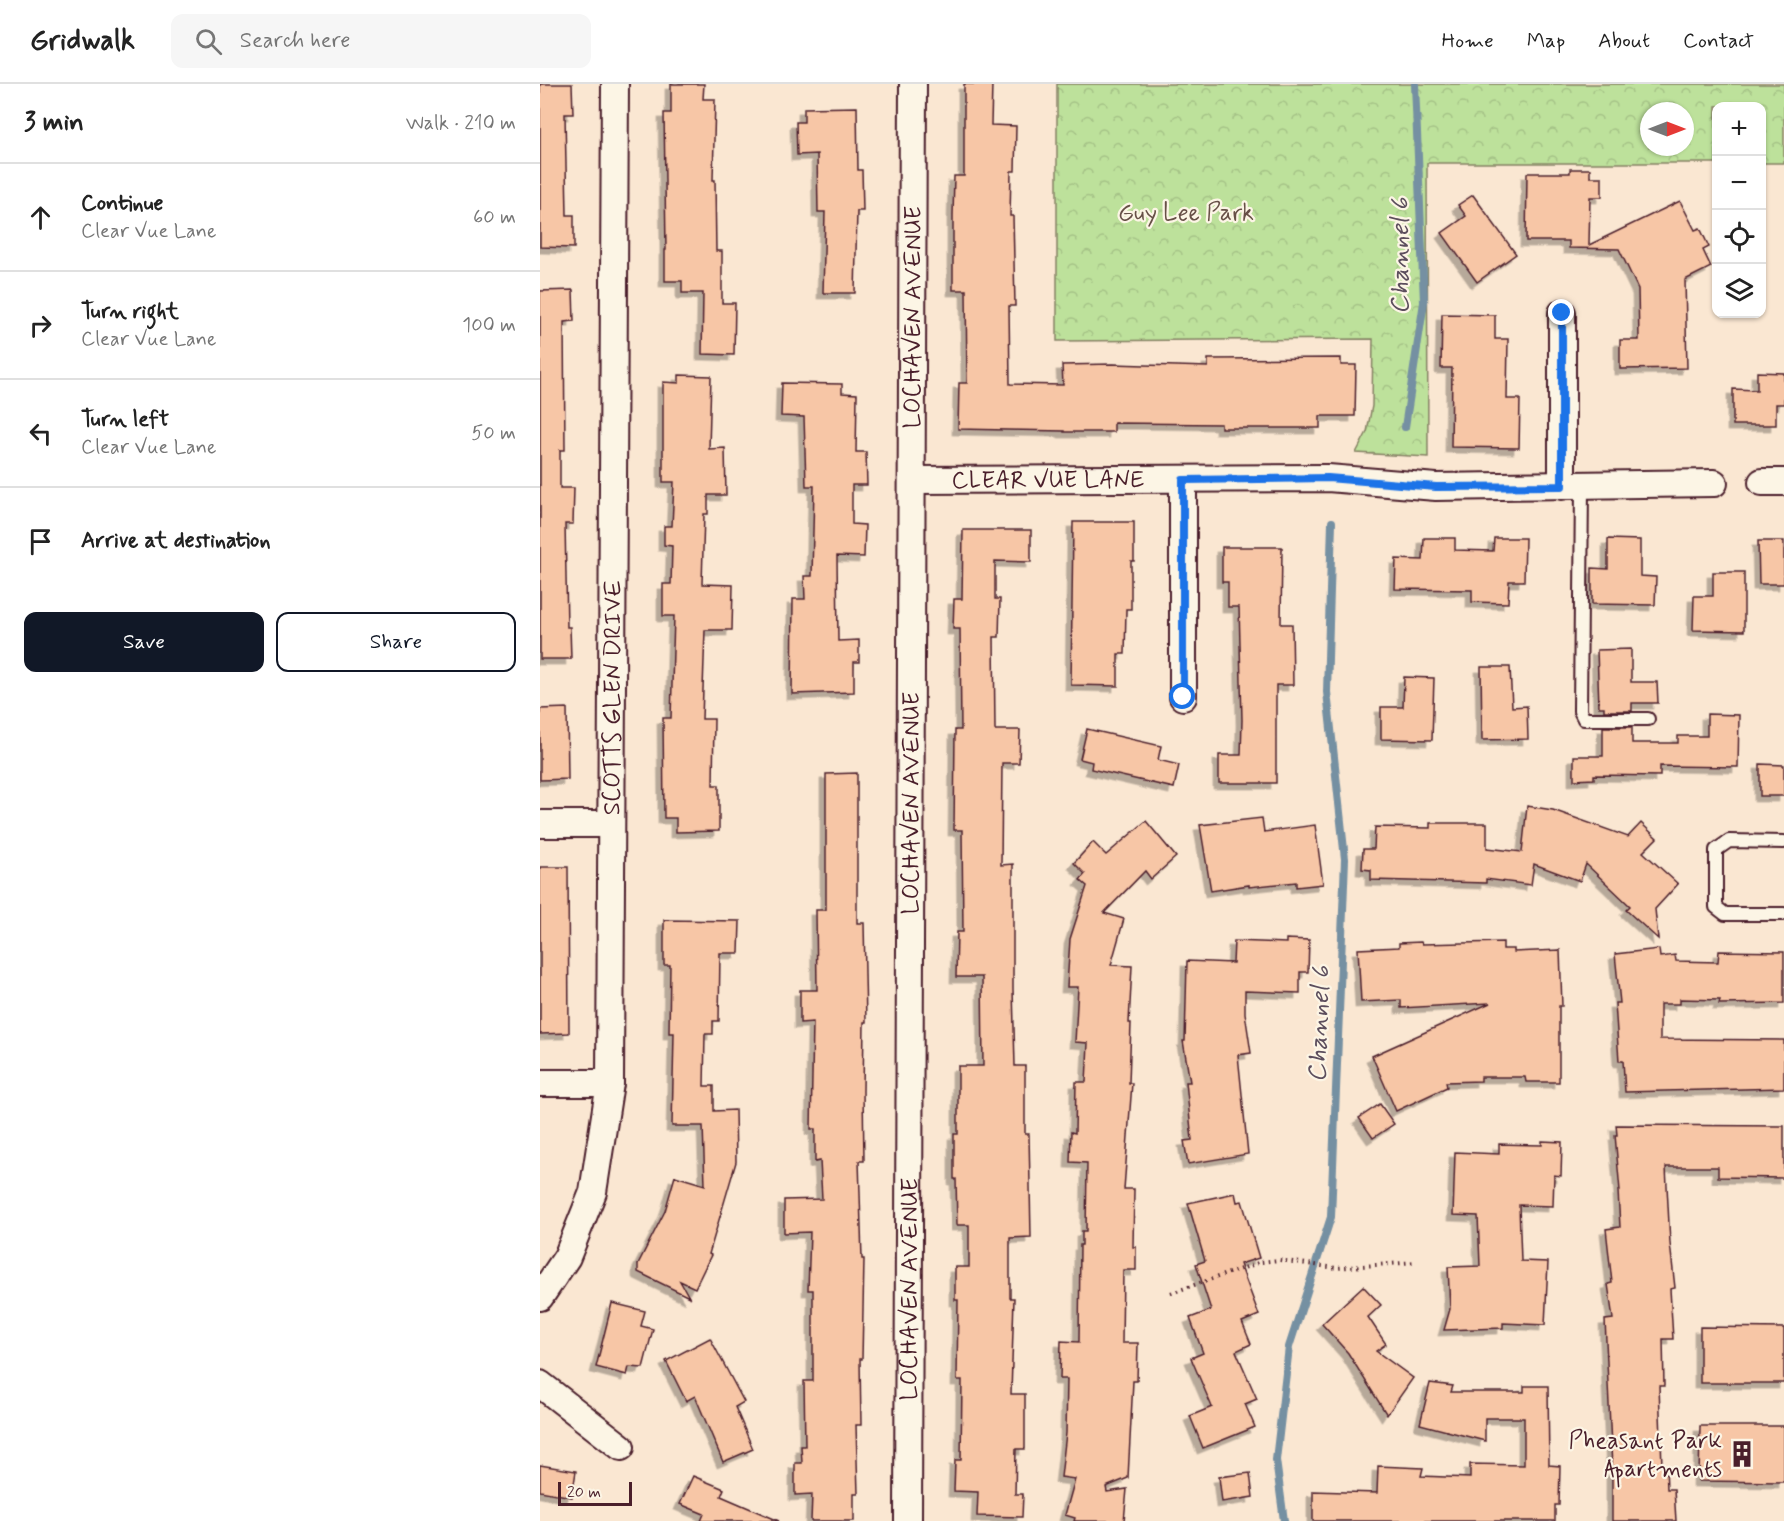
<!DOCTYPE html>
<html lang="en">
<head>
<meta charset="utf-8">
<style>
  :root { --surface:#fff; --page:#f6f6f6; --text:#222; --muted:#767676; --line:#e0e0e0; --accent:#111827 }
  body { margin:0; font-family:Mynerve,sans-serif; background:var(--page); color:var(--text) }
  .controls { position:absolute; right:18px; top:18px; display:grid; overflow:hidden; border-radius:12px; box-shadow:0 2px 4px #0004 }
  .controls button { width:54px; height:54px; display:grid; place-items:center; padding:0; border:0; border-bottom:2px solid var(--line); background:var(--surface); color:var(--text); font:30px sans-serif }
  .compass { position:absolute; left:1100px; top:18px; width:54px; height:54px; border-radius:50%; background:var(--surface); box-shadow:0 2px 4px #0004; rotate:90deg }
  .scale { position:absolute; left:18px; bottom:15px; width:74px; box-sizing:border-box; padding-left:6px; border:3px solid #4a1f2b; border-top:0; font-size:16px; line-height:21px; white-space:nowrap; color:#4a1f2b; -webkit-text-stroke:4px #fcf5e5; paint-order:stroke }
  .stop { position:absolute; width:18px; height:18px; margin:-14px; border:4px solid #1a73e8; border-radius:50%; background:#fff }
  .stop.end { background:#1a73e8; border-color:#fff; box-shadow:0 2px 6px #0008 }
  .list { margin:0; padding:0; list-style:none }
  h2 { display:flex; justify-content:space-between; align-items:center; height:78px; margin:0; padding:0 24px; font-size:26px }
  h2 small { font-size:20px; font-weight:400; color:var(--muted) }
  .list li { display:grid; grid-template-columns:39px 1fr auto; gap:18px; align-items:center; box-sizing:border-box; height:108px; padding:0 24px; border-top:2px solid var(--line) }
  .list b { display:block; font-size:22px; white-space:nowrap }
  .list p { margin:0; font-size:20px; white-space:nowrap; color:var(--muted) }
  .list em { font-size:20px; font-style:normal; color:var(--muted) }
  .actions { display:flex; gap:12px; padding:18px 24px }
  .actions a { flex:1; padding:14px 0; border:2px solid var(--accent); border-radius:12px; text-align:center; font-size:21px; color:var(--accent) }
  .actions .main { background:var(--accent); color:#fff }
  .icon { flex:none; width:33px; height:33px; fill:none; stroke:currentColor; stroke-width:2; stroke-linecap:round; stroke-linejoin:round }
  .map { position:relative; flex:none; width:1244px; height:1437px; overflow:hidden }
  header { display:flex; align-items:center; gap:36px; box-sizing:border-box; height:84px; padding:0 30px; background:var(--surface); border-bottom:2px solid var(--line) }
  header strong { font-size:28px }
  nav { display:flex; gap:33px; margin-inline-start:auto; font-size:21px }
  .search { width:420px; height:54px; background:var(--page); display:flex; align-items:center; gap:15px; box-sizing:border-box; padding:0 21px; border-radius:12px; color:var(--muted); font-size:22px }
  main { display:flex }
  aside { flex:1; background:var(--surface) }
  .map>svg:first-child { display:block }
  .forest { fill:url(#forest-crowns); stroke:#848063; stroke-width:1.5; fill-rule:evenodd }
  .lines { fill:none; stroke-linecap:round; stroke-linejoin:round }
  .stream { stroke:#7590a2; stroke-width:8 }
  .building { fill:#f7c6a6; stroke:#4a1f2b; stroke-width:1.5; filter:url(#shadow) }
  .lane-casing { stroke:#4a1f2b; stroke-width:16 }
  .street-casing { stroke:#4a1f2b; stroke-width:30 }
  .path { stroke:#4a1f2b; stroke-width:4; stroke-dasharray:1.5 4.5; stroke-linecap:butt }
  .lane { stroke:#fcf5e5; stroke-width:12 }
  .street { stroke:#fcf5e5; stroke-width:26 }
  .route { stroke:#1a73e8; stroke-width:8 }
  .labels { text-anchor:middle; stroke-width:4.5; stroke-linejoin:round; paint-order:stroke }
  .park-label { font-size:24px; fill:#675047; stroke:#fcf5e5 }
  .street-label { font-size:24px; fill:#4a1f2b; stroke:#fcf5e5 }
  .poi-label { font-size:24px; fill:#4a1f2b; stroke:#fcf5e5; text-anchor:end }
  .water-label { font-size:26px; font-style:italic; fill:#5c4e5d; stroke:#fcf5e5 }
</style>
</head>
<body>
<header>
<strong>Gridwalk</strong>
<div class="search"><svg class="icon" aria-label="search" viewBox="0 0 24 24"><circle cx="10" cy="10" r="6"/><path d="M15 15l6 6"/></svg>Search here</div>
<nav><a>Home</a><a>Map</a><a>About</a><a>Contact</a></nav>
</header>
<main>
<aside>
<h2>3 min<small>Walk · 210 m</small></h2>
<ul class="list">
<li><svg class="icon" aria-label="ahead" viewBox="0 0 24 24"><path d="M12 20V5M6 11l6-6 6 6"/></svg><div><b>Continue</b><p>Clear Vue Lane</p></div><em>60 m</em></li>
<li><svg class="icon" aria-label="right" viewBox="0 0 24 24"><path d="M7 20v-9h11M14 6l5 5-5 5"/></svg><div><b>Turn right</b><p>Clear Vue Lane</p></div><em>100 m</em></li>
<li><svg class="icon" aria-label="left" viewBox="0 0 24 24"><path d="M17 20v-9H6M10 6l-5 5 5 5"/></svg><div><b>Turn left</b><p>Clear Vue Lane</p></div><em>50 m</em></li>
<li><svg class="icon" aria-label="arrive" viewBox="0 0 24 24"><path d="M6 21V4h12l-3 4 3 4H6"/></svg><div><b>Arrive at destination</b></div></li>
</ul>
<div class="actions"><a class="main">Save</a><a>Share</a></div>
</aside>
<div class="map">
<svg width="1244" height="1437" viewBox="0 0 1244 1437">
  <defs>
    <pattern id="forest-crowns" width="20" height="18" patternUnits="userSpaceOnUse" patternTransform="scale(1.5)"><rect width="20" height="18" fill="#bde19b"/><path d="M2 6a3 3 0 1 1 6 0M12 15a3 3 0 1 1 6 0" fill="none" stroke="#a4c186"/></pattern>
    <filter id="shadow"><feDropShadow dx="-5.5" dy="5.5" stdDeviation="0" flood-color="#0004"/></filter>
  </defs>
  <rect width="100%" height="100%" fill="#fae7d2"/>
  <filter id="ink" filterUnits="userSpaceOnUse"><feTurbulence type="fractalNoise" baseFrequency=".0167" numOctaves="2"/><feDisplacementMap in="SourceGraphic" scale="12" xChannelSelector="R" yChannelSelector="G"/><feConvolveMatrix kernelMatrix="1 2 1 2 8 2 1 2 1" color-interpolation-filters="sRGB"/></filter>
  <g filter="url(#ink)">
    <path class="forest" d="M517 0H1244V79H1222V22H1176V79H887L888 373 816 369 827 348 832 322 833 255 517 257ZM1109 27H1145V63H1109Z"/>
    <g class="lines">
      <g class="stream">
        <path d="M865 343 884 218 875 0"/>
        <path d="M744 1437 736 1376 749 1263 791 1133 805 775 787 608 792 438"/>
      </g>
    </g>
    <g class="building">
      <path d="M0 0H32L33 30H25L27 131H34V164L0 163Z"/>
      <path d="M131 0H164L163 15H175L173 96H175L176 167H182V219H195L194 271 162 270 163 209H142V197H125V166H126L124 29H131Z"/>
      <path d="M424 0H452L451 41 476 42 475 87H471L470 132H473L475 222H469L470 300 523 301 522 281 573 280 668 283V275L801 274V281H816L815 332H780V344H681V340L574 339V348H524V347L418 345 419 299H427L426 206H413V131L414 92H424Z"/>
      <path d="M317 23 318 86H322L323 127H317L315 209H283L285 128H278L277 70 257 71 256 38H264V24Z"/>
      <path d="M1030 85H1050V93H1062V113H1050L1049 161 1140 117 1155 146 1160 144 1169 163 1163 166 1171 183 1145 196 1147 284 1080 285V256H1099L1098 205 1079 165 1029 164V157H986L987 89H1030Z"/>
      <path d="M933 111 976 170 937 198 902 149 926 132 918 121Z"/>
      <path d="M33 206 34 237 24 238 25 366H20V404H34L33 440H25L27 543H30L31 575H0V207Z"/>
      <path d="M902 230 955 231V255H968L967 315H980L979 364 911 363 912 284H901Z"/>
      <path d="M1217 288 1244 289V320H1236V341H1193V305L1217 306Z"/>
      <path d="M139 291 171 292 169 365 185 364 186 411H168V430H164L162 500 193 501 192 546H165L162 635H174L173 701H179V747L136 748V734H124L123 634H131L134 532H123V500H131L132 462 124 461V442H132L134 398H123V298L139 299Z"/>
      <path d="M242 299 302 300V309L317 310 316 368H326L327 401H312V440L325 441 324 473 297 472 298 557 319 556V578H314V608L252 610 253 515H265L264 492H272L274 402H266L264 333 241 332Z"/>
      <path d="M533 438H594V477H591V525H586L585 570H578V602L531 601Z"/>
      <path d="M423 446H491V478L455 477V515H460L459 553H454L455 646H480L479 679H462L461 781 473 780V905L475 982H485V1050H489L491 1153 470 1154V1214H474L471 1310H485V1365H476L475 1410H483L482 1433 437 1432 438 1408 414 1407 415 1376H421L422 1296H417L418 1216H415V1183H429V1141H417L416 1095H414V1050H418V982H443L442 893H416L417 848H423L422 746H414L415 646H421L420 545H413L414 515H422Z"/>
      <path d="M884 454H915V466L953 467 954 454H985L984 497H969L968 519 932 518V506L855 505 856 475 883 476Z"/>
      <path d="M1068 455 1100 456V492L1116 493 1115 521 1052 520V484L1068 485Z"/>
      <path d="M1218 457H1244V500H1219Z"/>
      <path d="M682 463H742L741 540H752L753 601H736V699H679V671H701L702 636 699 523H688V498H682Z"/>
      <path d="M1173 488H1204V547L1153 546 1154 512H1173Z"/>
      <path d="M1091 565V598H1117L1118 619H1092V627H1064V623H1059L1057 566Z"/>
      <path d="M941 583H970L972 623 987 622 988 655 942 656Z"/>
      <path d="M864 593 894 594 892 656 841 655V623H863Z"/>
      <path d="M27 624 28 695 0 696V625Z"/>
      <path d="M1167 630 1199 631 1198 683 1120 682V692L1054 691V695L1034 696V672H1063V643H1092V659H1138V652H1167Z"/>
      <path d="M547 645 621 662 618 676 639 681 634 704 551 685 552 678 540 675Z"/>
      <path d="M1220 680 1244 681V712H1220Z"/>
      <path d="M317 689V839H324L326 938H324L323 1007 324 1077H319L322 1175H324L322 1275H320L321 1341H316L318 1410H314V1437H271L272 1410 255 1411V1379H262L261 1362H265L264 1297H273V1206H268L270 1148 244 1149V1116L282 1115 280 1077 275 1078V1045H271L273 938 260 939V906H277L276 826H286V690Z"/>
      <path d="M987 722 1013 726 1088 753 1101 739 1117 754 1103 768 1138 800 1115 825 1118 855 1086 826 1090 822 1046 780 1040 797 994 780 991 801 946 795V799L831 796V786L822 785 823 765H834L835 743 890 744V739H947V764L982 768Z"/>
      <path d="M722 734 724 748 775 741 783 800 756 803V798L709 803V801L671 807 660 741Z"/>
      <path d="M606 737 636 773 611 795 605 787 564 829 584 835 571 881 592 882 589 939H591L589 999H592L584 1105H594L593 1163H596V1186H583L582 1259H598L597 1297H593L588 1394 566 1403 567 1408 587 1405 584 1437H534L535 1434 525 1431 535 1395 521 1393 526 1349 527 1295H520L521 1257 539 1258 540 1161H542V1147H546L547 1079 530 1078 531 1048 535 1049 536 998H546L548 959 535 958 538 903H527L530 855 547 802 540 796 545 790 534 779 553 758 566 771Z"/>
      <path d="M0 783H28L29 949 0 950Z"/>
      <path d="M124 836 200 837 199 869H180L179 937H173V950H165L164 1002H174V1027L195 1026 196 1078 169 1170 171 1171 155 1204 140 1197 149 1213 98 1188V1180L125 1127 135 1092 165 1101 163 1042H132L134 949H129L130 881H124Z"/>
      <path d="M746 855 769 856 768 888H760V909L705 907V929L711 969 698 971 708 1070 648 1080 644 1057 652 1056 646 998H650L643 957H645L647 877 693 879 694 857 746 859Z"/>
      <path d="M881 858 882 860 963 858V865H974V868L1020 866 1022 922H1019V998H986L985 993H941V997L906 998 907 1003 856 1027 832 972 950 919 861 924V916L821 918 818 865 859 863V859Z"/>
      <path d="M1119 865 1120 873 1135 871 1136 877 1178 878 1179 867 1244 868V919L1179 920 1180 916 1140 915V920H1120V955L1244 956V1004L1085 1008 1083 977H1079L1075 919H1080L1075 870Z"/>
      <path d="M840 1020 854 1040 833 1054 819 1034Z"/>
      <path d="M1076 1041 1244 1042V1094L1178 1093V1083H1126L1130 1159 1135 1204 1130 1205 1133 1255H1123L1124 1302H1119L1122 1382H1126L1127 1405H1134L1136 1437H1072V1384L1065 1236 1073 1235 1068 1200 1072 1199 1066 1145 1080 1143 1078 1107H1080L1075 1051H1077Z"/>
      <path d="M1002 1057 1022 1058 1021 1092 1014 1091 1013 1122 979 1121 981 1177 1008 1178 1005 1241 963 1239V1244L904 1246 910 1225 908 1183 940 1182 938 1132 913 1131 915 1068 959 1070V1060L1002 1061Z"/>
      <path d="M695 1109 697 1118 702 1117 719 1174 700 1180 719 1231 702 1238 711 1260 696 1267 717 1315 705 1320 715 1343 663 1364 650 1332 672 1323 651 1274 663 1269 650 1234 671 1226 656 1180 665 1177 648 1119Z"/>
      <path d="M823 1202 841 1221 828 1233 846 1260 836 1267 873 1294 847 1331 808 1269 782 1240Z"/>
      <path d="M72 1219 105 1227 101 1242 113 1245 103 1284 89 1283 87 1291 56 1283Z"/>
      <path d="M1160 1243 1244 1244V1299H1160Z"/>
      <path d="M170 1254 204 1318 195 1323 213 1365 183 1378 155 1312 146 1317 126 1277Z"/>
      <path d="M890 1299 913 1302 911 1308H984V1302H1008L1009 1381 1020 1382 1019 1421H1015V1437H773V1407L837 1409 838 1382 883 1384 881 1392 930 1394V1380L984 1381V1334H945V1357L880 1340Z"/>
      <path d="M1160 1342H1244V1398L1159 1397Z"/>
      <path d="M0 1381 36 1387 32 1413 0 1407Z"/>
      <path d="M710 1389 713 1413 682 1418 679 1393Z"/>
      <path d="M153 1392 184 1405 181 1412 239 1437H161L164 1430 140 1420Z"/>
    </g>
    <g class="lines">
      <defs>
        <g id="lane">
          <path d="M1042 402 1040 627 1044 635H1108"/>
          <path d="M1244 758 1189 757 1176 766V823L1185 830H1244"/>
        </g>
        <g id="street">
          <path id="s1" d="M373 396 788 394 896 403 1174 399"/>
          <path d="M643 396V613"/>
          <path d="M1222 398H1244"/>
          <path d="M1022 402V229"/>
          <path d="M0 740H71"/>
          <path d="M0 999H70"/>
          <path id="s2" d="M0 1213 27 1173 53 1108 70 999 75 0"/>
          <path d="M0 1300 81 1363"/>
          <path id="s3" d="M368 1437 373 0"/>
        </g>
      </defs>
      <use href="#lane" class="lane-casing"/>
      <use href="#street" class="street-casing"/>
      <path class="path" d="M631 1209 721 1178 739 1176 796 1184 876 1178"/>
      <use href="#lane" class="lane"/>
      <use href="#street" class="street"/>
    </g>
  </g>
  <g class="lines" filter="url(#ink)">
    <path class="route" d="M643 613V396L788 394 896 403 1022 402V229"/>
  </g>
  <defs>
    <symbol id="building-bare" viewBox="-9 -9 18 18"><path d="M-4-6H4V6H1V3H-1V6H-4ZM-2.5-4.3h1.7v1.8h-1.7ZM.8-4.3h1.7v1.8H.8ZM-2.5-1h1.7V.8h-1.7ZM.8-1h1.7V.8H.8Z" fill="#4a1f2b" stroke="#fcf5e5" stroke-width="2.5" paint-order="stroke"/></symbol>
  </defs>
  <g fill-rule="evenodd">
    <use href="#building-bare" x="1183" y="1351" width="38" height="38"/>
  </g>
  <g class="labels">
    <g class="park-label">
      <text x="646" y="136">Guy Lee Park</text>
    </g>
    <g class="street-label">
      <text dy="8" stroke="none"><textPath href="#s3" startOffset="1204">LOCHAVEN AVENUE</textPath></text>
      <text dy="8" stroke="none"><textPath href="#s1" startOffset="135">CLEAR VUE LANE</textPath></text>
      <text dy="8" stroke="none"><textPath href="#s2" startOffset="614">SCOTTS GLEN DRIVE</textPath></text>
      <text dy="8" stroke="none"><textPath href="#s3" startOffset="718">LOCHAVEN AVENUE</textPath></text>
      <text dy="8" stroke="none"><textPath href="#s3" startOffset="232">LOCHAVEN AVENUE</textPath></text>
    </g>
    <g class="poi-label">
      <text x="1182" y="1364">Pheasant Park<tspan x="1182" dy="28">Apartments</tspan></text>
    </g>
    <g class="water-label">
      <text transform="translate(859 172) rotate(-90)" y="9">Channel 6</text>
      <text transform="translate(778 940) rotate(-88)" y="9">Channel 6</text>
    </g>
  </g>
</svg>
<div class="controls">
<button>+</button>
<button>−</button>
<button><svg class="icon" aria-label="locate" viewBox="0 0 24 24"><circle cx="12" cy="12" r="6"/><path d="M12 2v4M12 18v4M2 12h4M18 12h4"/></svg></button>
<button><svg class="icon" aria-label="layers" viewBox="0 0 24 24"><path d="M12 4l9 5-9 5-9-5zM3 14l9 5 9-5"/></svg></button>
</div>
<svg class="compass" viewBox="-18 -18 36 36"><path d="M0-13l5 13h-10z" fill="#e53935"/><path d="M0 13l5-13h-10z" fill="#767676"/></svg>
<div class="scale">20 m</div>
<div class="stop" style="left:643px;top:613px"></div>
<div class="stop end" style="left:1022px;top:229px"></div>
</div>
</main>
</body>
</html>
